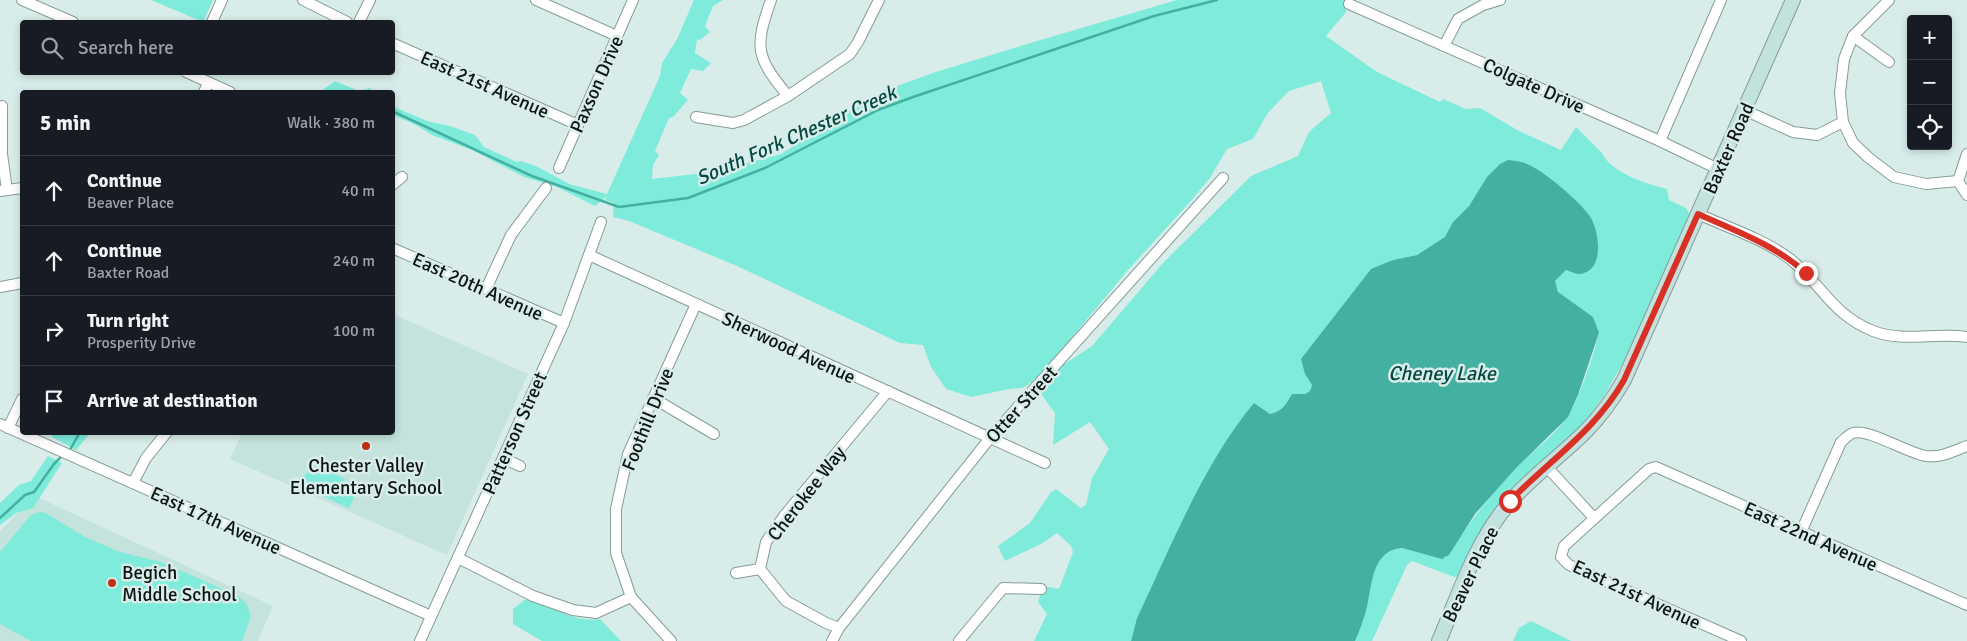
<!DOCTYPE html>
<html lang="en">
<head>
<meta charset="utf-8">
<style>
  :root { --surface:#171b24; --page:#20242c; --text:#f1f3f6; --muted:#9ea1a6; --line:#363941 }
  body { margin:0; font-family:Signika,sans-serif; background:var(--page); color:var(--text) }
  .controls { position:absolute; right:15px; top:15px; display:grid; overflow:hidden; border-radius:5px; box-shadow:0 2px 8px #0003 }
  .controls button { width:45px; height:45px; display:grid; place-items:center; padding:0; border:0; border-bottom:1px solid var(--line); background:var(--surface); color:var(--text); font:25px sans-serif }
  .stop { position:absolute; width:15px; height:15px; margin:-11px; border:4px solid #d93025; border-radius:50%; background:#fff }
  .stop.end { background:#d93025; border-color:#fff; box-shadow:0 1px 5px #0008 }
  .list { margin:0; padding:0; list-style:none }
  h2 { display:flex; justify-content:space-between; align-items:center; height:65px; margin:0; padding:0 20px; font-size:21px }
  h2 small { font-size:16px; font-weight:400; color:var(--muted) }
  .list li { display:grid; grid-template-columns:32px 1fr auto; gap:15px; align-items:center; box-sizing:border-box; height:70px; padding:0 20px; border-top:1px solid var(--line) }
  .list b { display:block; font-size:19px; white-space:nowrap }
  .list p { margin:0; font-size:16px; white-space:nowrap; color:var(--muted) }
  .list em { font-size:16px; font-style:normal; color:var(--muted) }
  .icon { flex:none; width:28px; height:28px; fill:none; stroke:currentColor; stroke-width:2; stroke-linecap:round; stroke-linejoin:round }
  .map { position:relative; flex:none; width:1967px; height:641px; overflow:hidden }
  .search { position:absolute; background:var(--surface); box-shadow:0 2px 8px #0003; left:20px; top:20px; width:375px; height:55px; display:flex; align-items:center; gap:12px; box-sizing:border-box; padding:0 18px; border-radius:5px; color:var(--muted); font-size:19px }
  .panel { position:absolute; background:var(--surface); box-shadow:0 2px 8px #0003; left:20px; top:90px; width:375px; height:345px; border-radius:5px }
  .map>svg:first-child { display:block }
  .built { fill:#c4e3dd }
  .green { fill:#7febda }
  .water { fill:#44b0a1 }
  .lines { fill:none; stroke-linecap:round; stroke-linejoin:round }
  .stream { stroke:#44b0a1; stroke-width:2.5 }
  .street-casing { stroke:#879b97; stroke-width:12 }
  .secondary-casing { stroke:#879b97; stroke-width:16 }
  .street { stroke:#fff; stroke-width:10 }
  .secondary { stroke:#c2e2de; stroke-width:14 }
  .route { stroke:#d93025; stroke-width:6 }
  .poi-dot { fill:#bc3116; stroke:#d8ede9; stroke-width:2 }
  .labels { text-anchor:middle; stroke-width:5; stroke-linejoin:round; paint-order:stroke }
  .street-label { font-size:19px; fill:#0e1514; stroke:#d8ede9 }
  .poi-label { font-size:19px; fill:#0e1514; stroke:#d8ede9 }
  .water-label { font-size:20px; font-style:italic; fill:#044840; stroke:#d8ede9 }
</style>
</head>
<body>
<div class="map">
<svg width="1967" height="641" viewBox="0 0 1967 641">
  <rect width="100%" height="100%" fill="#d8ede9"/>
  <g class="built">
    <path d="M393 314 528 374 447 555 230 459 242 433 392 432Z"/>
    <path d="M35 496 273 606 258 641H0V531Z"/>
  </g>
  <g class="green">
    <path d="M151 0H213L203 22Z"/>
    <path d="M694 0H723L713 6 705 26 710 32 700 40 697 39 695 53 711 63 703 71 691 69 680 93 688 100 673 117 669 118 655 151 659 155 653 165 652 179 712 172 781 154 842 115 894 87 936 72 1037 41 1177 0H1345L1346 12 1326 36 1377 72 1440 102 1443 99 1466 109 1480 108 1519 131 1561 150 1576 127 1602 153C1611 173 1647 184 1667 189L1669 200 1686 208 1689 213 1688 219 1672 261 1625 359 1605 394 1584 424 1537 465 1505 496 1484 528 1461 576 1454 577 1412 561 1407 565 1372 641H1355C1360 630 1364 619 1367 607 1372 585 1372 550 1402 548L1438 558H1446C1467 526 1488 497 1514 470 1532 451 1554 437 1568 415 1580 398 1594 354 1599 333L1558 292 1555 281 1566 270 1578 274 1590 270 1487 177 1469 206 1453 222 1446 237 1417 255 1393 260 1305 374 1312 385 1310 391 1305 394H1292C1286 404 1283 411 1270 414L1254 403 1206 474 1137 618 1131 641H1034L1047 614 1038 602 1043 586 1059 589 1073 552 1071 546 1057 533 1041 544 1005 561 998 546 1030 523 1051 492 1056 489 1081 508 1086 505 1092 478 1109 449 1090 422 1053 445 1055 413 1039 391 1063 365 1092 346 1163 263 1251 176 1298 156 1309 132 1331 113 1321 81 1289 91 1267 114 1253 139 1227 149 1210 178 1190 202 1128 270 1040 376 1023 388 1009 389 971 397 946 389 931 367 923 345 900 343 737 266 629 221 613 217 614 203 605 200 607 196 595 206 557 187 524 177 472 150 432 135 416 125 393 115 392 106 427 121 450 126 475 135 484 147 517 162 521 161 538 167 569 184 607 194 660 76 662 63 677 39Z"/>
    <path d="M335 81 359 91 370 88 373 92H320Z"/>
    <path d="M53 433V432L90 433 76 450 52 437 51 434Z"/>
    <path d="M48 456 62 463 33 508 16 513 0 525V503L19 485 31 481Z"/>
    <path d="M316 466 345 479 343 483 358 489 349 508 300 486 305 475Z"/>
    <path d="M39 512 46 513 85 537 120 552 161 562 238 596 246 603 251 616 242 641H31L0 624V552L30 516Z"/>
    <path d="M526 599C551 605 573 623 600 619L621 641H542L513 624V609Z"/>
    <path d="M1531 621 1571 641H1513L1519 628Z"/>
  </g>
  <path class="water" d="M1508 160C1514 161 1521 161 1527 164 1543 170 1582 203 1591 218 1599 232 1604 267 1584 273 1578 276 1572 272 1566 270L1555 281 1558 292 1593 317 1599 333 1578 395 1568 417 1559 426 1516 468 1475 514 1449 555 1442 559 1438 558 1402 548C1372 550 1372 585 1367 607 1364 619 1360 630 1355 641H1131L1137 618C1172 545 1202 466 1254 403L1270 414C1283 411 1286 404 1292 394H1305L1310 391 1312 385 1305 374 1301 359 1371 269 1393 260 1417 255 1445 237 1453 222 1469 206 1487 177 1500 164Z"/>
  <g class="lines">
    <g class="stream">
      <path d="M336 92H340"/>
      <path d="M392 111 532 176 619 207 688 198 765 168 878 110 913 97 1154 16 1217 0"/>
      <path d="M71 448 80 432"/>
      <path d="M0 518 25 495 34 492 54 464 60 458"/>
    </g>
    <defs>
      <g id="street">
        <path d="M22 0 73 22"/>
        <path d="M303 0 347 22"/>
        <path d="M536 0 617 36"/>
        <path d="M771 0C754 48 756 57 788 96"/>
        <path d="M1889 0 1853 36 1844 59 1840 93 1843 122 1853 143 1869 158 1894 177 1926 184 1958 181"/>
        <path d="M1349 4 1660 141 1718 169"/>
        <path d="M212 22 222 0"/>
        <path d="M359 22 370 0"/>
        <path d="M1853 36 1889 62"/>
        <path d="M392 43 578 125"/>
        <path d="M1444 46 1458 19 1483 5 1500 0"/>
        <path d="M186 72 230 92"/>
        <path d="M204 92 208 83"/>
        <path d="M2 106V154L7 190"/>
        <path d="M1744 110 1793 132 1817 135 1843 122"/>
        <path d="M696 117 733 123 744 120 788 96 850 54 858 42 879 0"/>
        <path d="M1660 141 1721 0"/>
        <path d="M559 168 633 0"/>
        <path d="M1958 181 1967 154"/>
        <path d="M1958 181 1967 195"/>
        <path d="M392 185 402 177"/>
        <path d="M0 191 22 188"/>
        <path d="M1698 214C1729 228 1764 239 1790 259 1822 284 1831 314 1873 331 1904 343 1935 332 1967 337"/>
        <path d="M392 248 564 323"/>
        <path d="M589 255 1045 463"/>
        <path d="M0 287 22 283"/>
        <path d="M486 289 511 235 546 188"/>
        <path d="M653 398 714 434"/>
        <path d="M0 424 431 616"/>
        <path d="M8 428 22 399"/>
        <path d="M503 458 520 466"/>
        <path d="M1547 467 1594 518"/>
        <path d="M133 483 146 458 167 432"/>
        <path d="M1801 532 1841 442C1845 439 1849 434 1853 433 1868 428 1907 453 1926 456 1941 458 1954 451 1967 446"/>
        <path d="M458 558 533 596 573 610 596 613 631 597"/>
        <path d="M736 573 760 569"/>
        <path d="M839 628 826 623 786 601 760 569 766 542 784 516 888 391"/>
        <path d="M420 641 564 323 601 222"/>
        <path d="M671 641 631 597 616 553V509L628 454 696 304"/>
        <path d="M832 641 839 628 990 438 1223 178"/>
        <path d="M959 641 1003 588 1041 589"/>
        <path d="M1741 641 1569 565 1561 557 1564 546 1649 469 1656 467 1967 605"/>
      </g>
      <path id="secondary" d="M1439 641C1459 594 1476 541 1510 502 1532 476 1561 456 1585 432 1601 416 1613 399 1624 380L1793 0"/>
    </defs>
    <use href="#street" class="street-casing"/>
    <use href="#secondary" class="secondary-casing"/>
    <use href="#street" class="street"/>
    <use href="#secondary" class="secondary"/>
  </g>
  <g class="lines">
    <path class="route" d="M1510 501C1549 461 1596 430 1624 380L1698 214C1736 231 1775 245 1806 273"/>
  </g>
  <g class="poi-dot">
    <circle cx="366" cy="446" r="5"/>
    <circle cx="112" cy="583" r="5"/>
  </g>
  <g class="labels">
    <g class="street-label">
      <text transform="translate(485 84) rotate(24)" y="7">East 21st Avenue</text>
      <text transform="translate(596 84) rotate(-66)" y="7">Paxson Drive</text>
      <text transform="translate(1534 85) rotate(24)" y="7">Colgate Drive</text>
      <text transform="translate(1728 148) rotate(-66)" y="7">Baxter Road</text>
      <text transform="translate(478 286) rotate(24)" y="7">East 20th Avenue</text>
      <text transform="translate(789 347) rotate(25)" y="7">Sherwood Avenue</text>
      <text transform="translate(1021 404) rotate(-48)" y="7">Otter Street</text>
      <text transform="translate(647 419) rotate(-68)" y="7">Foothill Drive</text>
      <text transform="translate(514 433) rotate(-66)" y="7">Patterson Street</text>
      <text transform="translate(806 493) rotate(-52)" y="7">Cherokee Way</text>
      <text transform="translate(216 520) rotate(24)" y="7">East 17th Avenue</text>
      <text transform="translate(1811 536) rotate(24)" y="7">East 22nd Avenue</text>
      <text transform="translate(1470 574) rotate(-64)" y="7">Beaver Place</text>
      <text transform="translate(1637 594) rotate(25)" y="7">East 21st Avenue</text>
    </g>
    <g class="poi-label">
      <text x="366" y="472">Chester Valley<tspan x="366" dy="22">Elementary School</tspan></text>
      <text x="122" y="579" text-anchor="start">Begich<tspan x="122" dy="22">Middle School</tspan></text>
    </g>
    <g class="water-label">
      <text transform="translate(796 135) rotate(-24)" y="7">South Fork Chester Creek</text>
      <text x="1442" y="380">Cheney Lake</text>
    </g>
  </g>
</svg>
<div class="controls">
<button>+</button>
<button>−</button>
<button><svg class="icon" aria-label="locate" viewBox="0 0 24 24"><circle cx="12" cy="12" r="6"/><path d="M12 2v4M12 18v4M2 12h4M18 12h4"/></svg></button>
</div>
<div class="stop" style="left:1510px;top:501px"></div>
<div class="stop end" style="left:1806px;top:273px"></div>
<div class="search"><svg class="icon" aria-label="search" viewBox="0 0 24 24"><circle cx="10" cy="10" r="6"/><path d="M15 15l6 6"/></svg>Search here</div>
<section class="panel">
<h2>5 min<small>Walk · 380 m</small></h2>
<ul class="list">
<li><svg class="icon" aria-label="ahead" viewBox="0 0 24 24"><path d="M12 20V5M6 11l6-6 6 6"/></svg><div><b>Continue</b><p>Beaver Place</p></div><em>40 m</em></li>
<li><svg class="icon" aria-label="ahead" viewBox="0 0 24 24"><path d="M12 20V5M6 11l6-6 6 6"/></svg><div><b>Continue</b><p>Baxter Road</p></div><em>240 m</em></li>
<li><svg class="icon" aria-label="right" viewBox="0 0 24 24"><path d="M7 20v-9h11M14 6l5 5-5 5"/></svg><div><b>Turn right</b><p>Prosperity Drive</p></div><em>100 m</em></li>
<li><svg class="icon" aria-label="arrive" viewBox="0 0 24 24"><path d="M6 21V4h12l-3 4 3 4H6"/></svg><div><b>Arrive at destination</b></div></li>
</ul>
</section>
</div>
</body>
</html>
